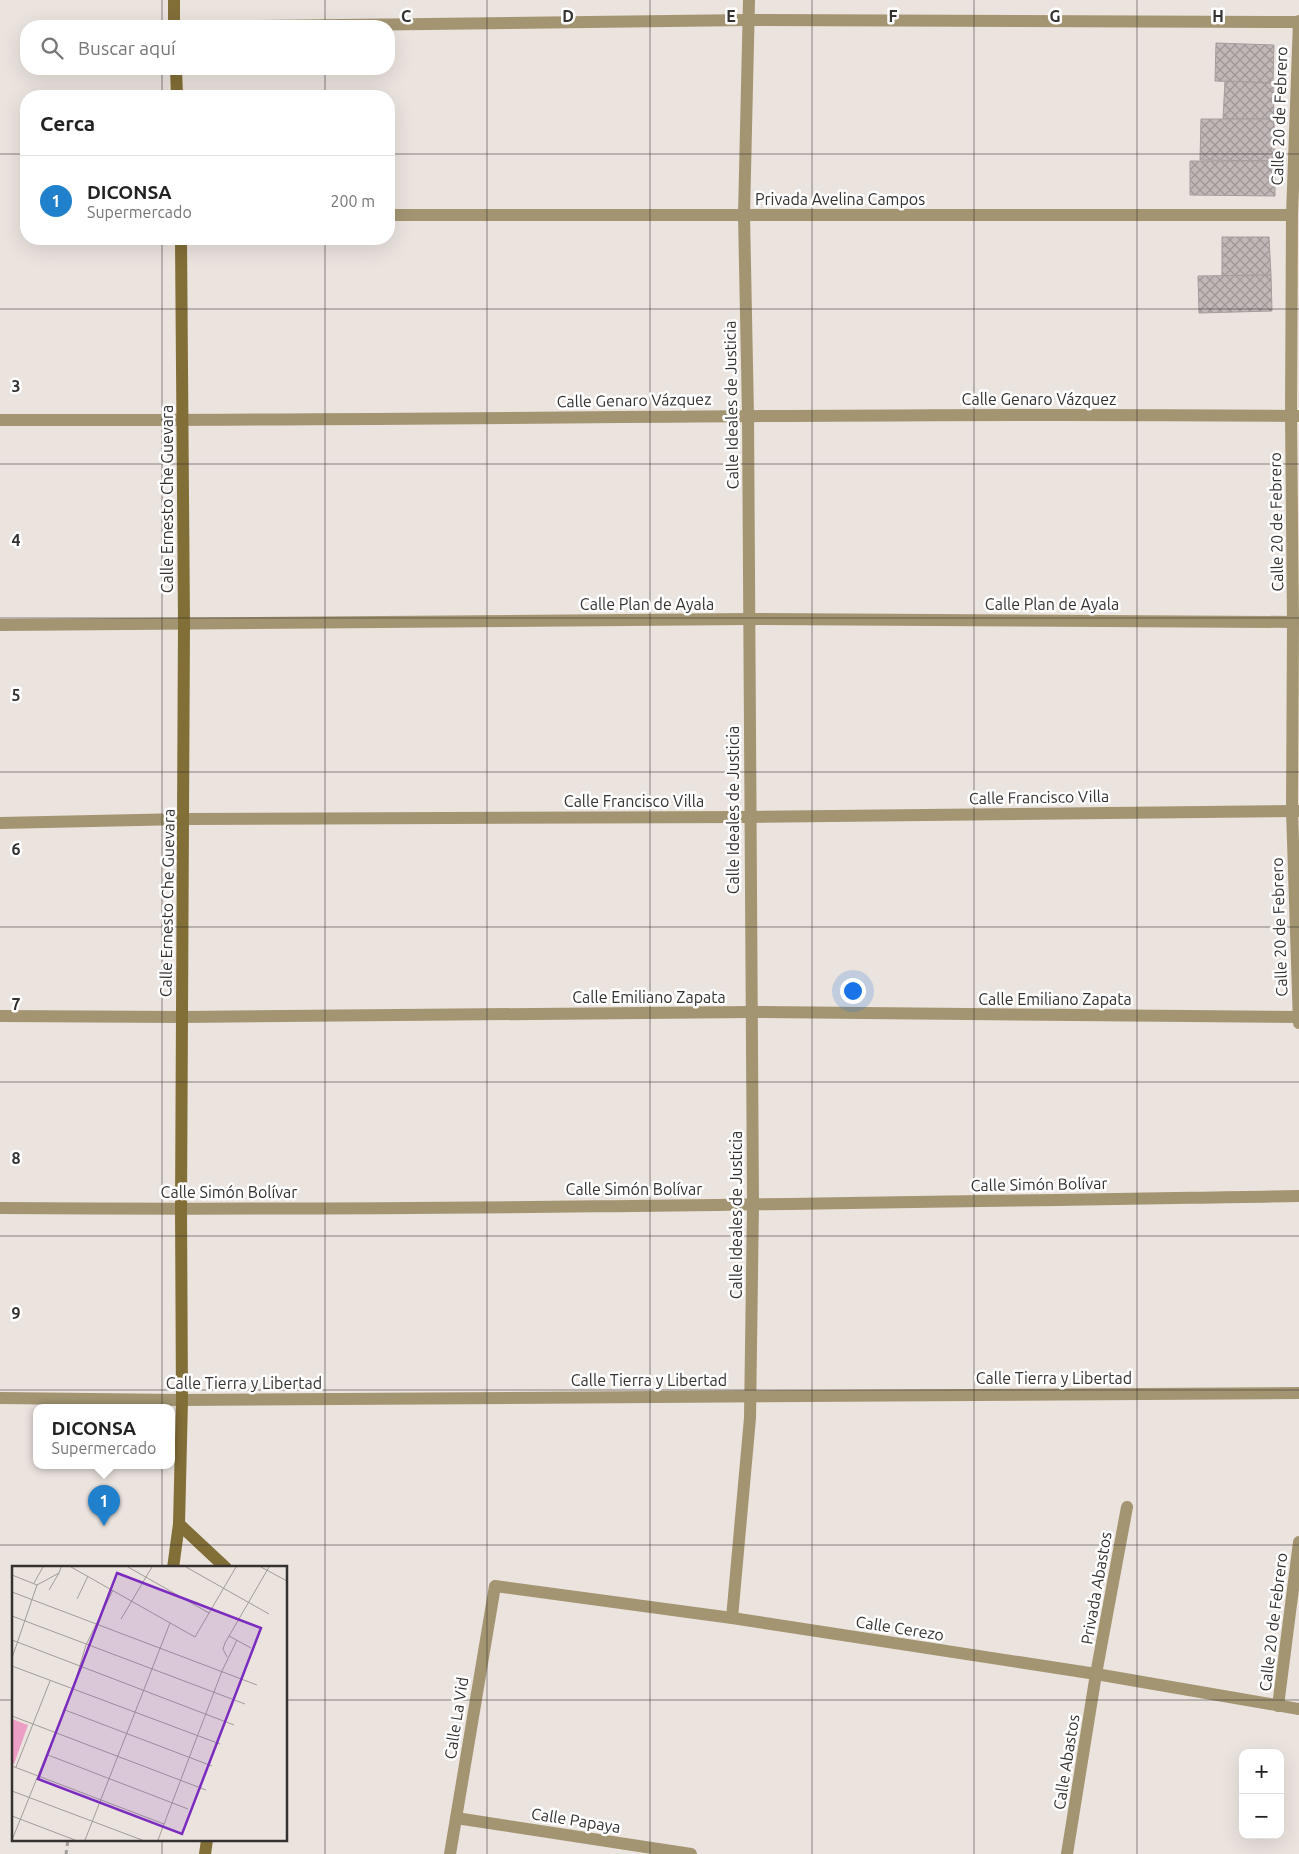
<!DOCTYPE html>
<html lang="es">
<head>
<meta charset="utf-8">
<style>
  :root { --surface:#fff; --page:#f6f6f6; --text:#222; --muted:#767676; --line:#e0e0e0; --accent:#2080cc }
  body { margin:0; font-family:Ubuntu,sans-serif; background:var(--page); color:var(--text) }
  .controls { position:absolute; right:15px; bottom:15px; display:grid; overflow:hidden; border-radius:10px; box-shadow:0 5px 20px #0002 }
  .controls button { width:45px; height:45px; display:grid; place-items:center; padding:0; border:0; border-bottom:1px solid var(--line); background:var(--surface); color:var(--text); font:25px sans-serif }
  .you { position:absolute; left:852px; top:990px; width:18px; height:18px; margin:-12px; border:4px solid #fff; border-radius:50%; background:#1a73e8; box-shadow:0 0 0 8px #1a73e833 }
  .badge { display:grid; place-items:center; width:32px; height:32px; border-radius:50%; background:var(--accent); color:#fff; font-size:16px; font-weight:700 }
  .pin { position:absolute; translate:-50% -41px; filter:drop-shadow(0 1px 2px #0008) }
  .pin::after { content:''; position:absolute; top:26px; width:18px; height:15px; background:inherit; clip-path:polygon(0 0,100% 0,50% 100%) }
  .popup { position:absolute; left:33px; top:1404px; width:142px; height:65px; box-sizing:border-box; display:grid; place-content:center; border-radius:10px; background:var(--surface); filter:drop-shadow(0 1px 4px #0005); font-size:16px; white-space:nowrap; color:var(--muted) }
  .popup b { font-size:19px; color:var(--text) }
  .popup::after { content:''; position:absolute; left:50%; top:100%; margin-left:-10px; border:10px solid transparent; border-top-color:var(--surface) }
  .list { margin:0; padding:0; list-style:none }
  h2 { display:flex; justify-content:space-between; align-items:center; height:65px; margin:0; padding:0 20px; font-size:21px }
  h2 small { font-size:16px; font-weight:400; color:var(--muted) }
  .list li { display:grid; grid-template-columns:32px 1fr auto; gap:15px; align-items:center; box-sizing:border-box; height:90px; padding:0 20px; border-top:1px solid var(--line) }
  .list b { display:block; font-size:19px; white-space:nowrap }
  .list p { margin:0; font-size:16px; white-space:nowrap; color:var(--muted) }
  .list em { font-size:16px; font-style:normal; color:var(--muted) }
  .icon { flex:none; width:28px; height:28px; fill:none; stroke:currentColor; stroke-width:2; stroke-linecap:round; stroke-linejoin:round }
  .map { position:relative; flex:none; width:1299px; height:1854px; overflow:hidden }
  .search { position:absolute; background:var(--surface); box-shadow:0 5px 20px #0002; left:20px; top:20px; width:375px; height:55px; display:flex; align-items:center; gap:12px; box-sizing:border-box; padding:0 18px; border-radius:20px; color:var(--muted); font-size:19px }
  .panel { position:absolute; background:var(--surface); box-shadow:0 5px 20px #0002; left:20px; top:90px; width:375px; height:155px; border-radius:20px }
  .map>svg:first-child { display:block }
  .building { fill:url(#building-cross-hatch); stroke:#a59c9c }
  .lines { fill:none; stroke-linecap:round; stroke-linejoin:round }
  .path { stroke:#a39d99; stroke-width:3; stroke-dasharray:4 4; stroke-linecap:butt }
  .street { stroke:#a39572; stroke-width:12 }
  .secondary { stroke:#826e37; stroke-width:12 }
  .grid { fill:none; stroke:#34312f; stroke-width:1; stroke-opacity:0.55 }
  .labels { text-anchor:middle; stroke-width:5; stroke-linejoin:round; paint-order:stroke }
  .street-label { font-size:16px; fill:#34312f; stroke:#fff }
  .inset-road { fill:none; stroke:#a29c98; stroke-width:1 }
  .view { fill:#7b2cbf; fill-opacity:0.15; stroke:#7b2cbf; stroke-width:2.5 }
  .inset-edge { fill:none; stroke:#34312f; stroke-width:2.5 }
  .grid-label { font-size:16px; text-anchor:middle; font-weight:bold; fill:#34312f; stroke:#fff; stroke-width:5; stroke-linejoin:round; paint-order:stroke }
</style>
</head>
<body>
<div class="map">
<svg width="1299" height="1854" viewBox="0 0 1299 1854">
  <defs>
    <pattern id="building-cross-hatch" width="8" height="8" patternUnits="userSpaceOnUse" patternTransform="scale(1.25)"><rect width="8" height="8" fill="#c2b8b8"/><path d="M0 0l8 8M0 8l8-8" fill="none" stroke="#9e9696"/></pattern>
  </defs>
  <rect width="100%" height="100%" fill="#ebe3de"/>
  <g class="building">
    <path d="M1216 43 1274 45 1273 83 1215 81Z"/>
    <path d="M1225 81 1273 83 1274 119H1223Z"/>
    <path d="M1201 119H1274L1275 161 1200 160Z"/>
    <path d="M1190 161H1275V196L1190 195Z"/>
    <path d="M1222 237H1269L1271 275 1222 276Z"/>
    <path d="M1271 275 1272 311 1199 313 1198 276Z"/>
  </g>
  <g class="lines">
    <path class="path" d="M66 1854 68 1840"/>
    <g class="street">
      <path d="M1299 21 1292 215 1291 416 1293 622 1292 811 1299 1023"/>
      <path d="M260 26 749 20 1299 22"/>
      <path d="M389 215H1292"/>
      <path d="M0 420C433 421 866 412 1299 416"/>
      <path d="M0 625 748 619 1293 622"/>
      <path d="M0 823 184 819 750 817 1299 811"/>
      <path d="M0 1016 182 1017 751 1012 1299 1017"/>
      <path d="M0 1208C433 1211 866 1203 1299 1196"/>
      <path d="M0 1398 182 1400 1299 1393"/>
      <path d="M732 1618 750 1418 753 1205 748 415 744 215 749 0"/>
      <path d="M1278 1706 1299 1542"/>
      <path d="M456 1818 691 1854"/>
      <path d="M450 1854 495 1586 732 1618 1096 1674 1299 1709"/>
      <path d="M1067 1854 1096 1674 1127 1507"/>
    </g>
    <g class="secondary">
      <path d="M174 26V0"/>
      <path d="M176 69 177 96"/>
      <path d="M179 1524 226 1568"/>
      <path d="M173 1568 179 1524 182 1400 181 1209 184 623 181 239"/>
      <path d="M205 1854 207 1840"/>
    </g>
  </g>
  <path class="grid" d="M162 0V26M325 0V26M487 0V1854M650 0V1854M812 0V1854M974 0V1854M1137 0V1854M162 69V96M325 69V96M0 154H26M389 154H1299M162 239V1568M325 239V1854M0 309H1299M0 464H1299M0 618H1299M0 772H1299M0 927H1299M0 1082H1299M0 1236H1299M0 1390H1299M0 1545H1299M0 1700H14M286 1700H1299M162 1840V1854"/>
  <g class="labels">
    <g class="street-label">
      <text transform="translate(1279 116) rotate(-88)" y="6">Calle 20 de Febrero</text>
      <text x="840" y="205">Privada Avelina Campos</text>
      <text x="1039" y="405">Calle Genaro Vázquez</text>
      <text transform="translate(634 400) rotate(-1)" y="6">Calle Genaro Vázquez</text>
      <text transform="translate(731 405) rotate(-91)" y="6">Calle Ideales de Justicia</text>
      <text transform="translate(167 499) rotate(-90)" y="6">Calle Ernesto Che Guevara</text>
      <text transform="translate(1276 522) rotate(-91)" y="6">Calle 20 de Febrero</text>
      <text x="647" y="610">Calle Plan de Ayala</text>
      <text x="1052" y="610">Calle Plan de Ayala</text>
      <text transform="translate(1039 797) rotate(-1)" y="6">Calle Francisco Villa</text>
      <text x="634" y="807">Calle Francisco Villa</text>
      <text transform="translate(733 810) rotate(-90)" y="6">Calle Ideales de Justicia</text>
      <text transform="translate(167 903) rotate(-89)" y="6">Calle Ernesto Che Guevara</text>
      <text transform="translate(1279 927) rotate(-92)" y="6">Calle 20 de Febrero</text>
      <text x="649" y="1003">Calle Emiliano Zapata</text>
      <text x="1055" y="1005">Calle Emiliano Zapata</text>
      <text transform="translate(1039 1184) rotate(-1)" y="6">Calle Simón Bolívar</text>
      <text x="634" y="1195">Calle Simón Bolívar</text>
      <text x="229" y="1198">Calle Simón Bolívar</text>
      <text transform="translate(736 1215) rotate(-90)" y="6">Calle Ideales de Justicia</text>
      <text x="1054" y="1384">Calle Tierra y Libertad</text>
      <text x="649" y="1386">Calle Tierra y Libertad</text>
      <text x="244" y="1389">Calle Tierra y Libertad</text>
      <text transform="translate(1096 1588) rotate(-80)" y="6">Privada Abastos</text>
      <text transform="translate(1273 1622) rotate(-83)" y="6">Calle 20 de Febrero</text>
      <text transform="translate(900 1628) rotate(9)" y="6">Calle Cerezo</text>
      <text transform="translate(456 1718) rotate(-81)" y="6">Calle La Vid</text>
      <text transform="translate(1066 1762) rotate(-81)" y="6">Calle Abastos</text>
      <text transform="translate(576 1820) rotate(9)" y="6">Calle Papaya</text>
    </g>
  </g>
  <g transform="translate(12 1566)">
    <rect width="275" height="275" fill="#ebe3de"/>
    <path d="M0 153 16 159 2 198 0 197Z" fill="#ec9ec4"/>
    <path class="inset-road" d="M59 1 183 71 224 1M116 1 197 47M174 1 257 48M249 1 275 15M0 9 25 19M22 17 31 1M25 19 47 7 49 1M37 24 47 7M0 26 245 119M65 33 76 10M0 50 233 138M109 53 140 1M217 70 239 82M0 74 222 159M215 91 211 83 213 77 257 1M0 92 25 19M0 100 208 178M53 144 200 200M0 150 194 224M36 189 176 243M0 200 152 258M4 201 38 115M0 225 130 274M0 250 63 274M0 274 61 123 74 79 101 24M73 274 158 57M146 274 210 105 225 74"/>
    <path class="view" d="M105 7 249 62 170 268 26 213Z"/>
    <rect width="275" height="275" class="inset-edge"/>
  </g>
  <g class="grid-label">
    <text x="406" y="22">C</text>
    <text x="568" y="22">D</text>
    <text x="731" y="22">E</text>
    <text x="893" y="22">F</text>
    <text x="1055" y="22">G</text>
    <text x="1218" y="22">H</text>
    <text x="16" y="392">3</text>
    <text x="16" y="546">4</text>
    <text x="16" y="701">5</text>
    <text x="16" y="855">6</text>
    <text x="16" y="1010">7</text>
    <text x="16" y="1164">8</text>
    <text x="16" y="1319">9</text>
  </g>
</svg>
<div class="controls">
<button>+</button>
<button>−</button>
</div>
<div class="you"></div>
<div class="pin badge" style="left:104px;top:1526px">1</div>
<div class="popup"><b>DICONSA</b>Supermercado</div>
<div class="search"><svg class="icon" aria-label="search" viewBox="0 0 24 24"><circle cx="10" cy="10" r="6"/><path d="M15 15l6 6"/></svg>Buscar aquí</div>
<section class="panel">
<h2>Cerca<small></small></h2>
<ul class="list">
<li><span class="badge">1</span><div><b>DICONSA</b><p>Supermercado</p></div><em>200 m</em></li>
</ul>
</section>
</div>
</body>
</html>
